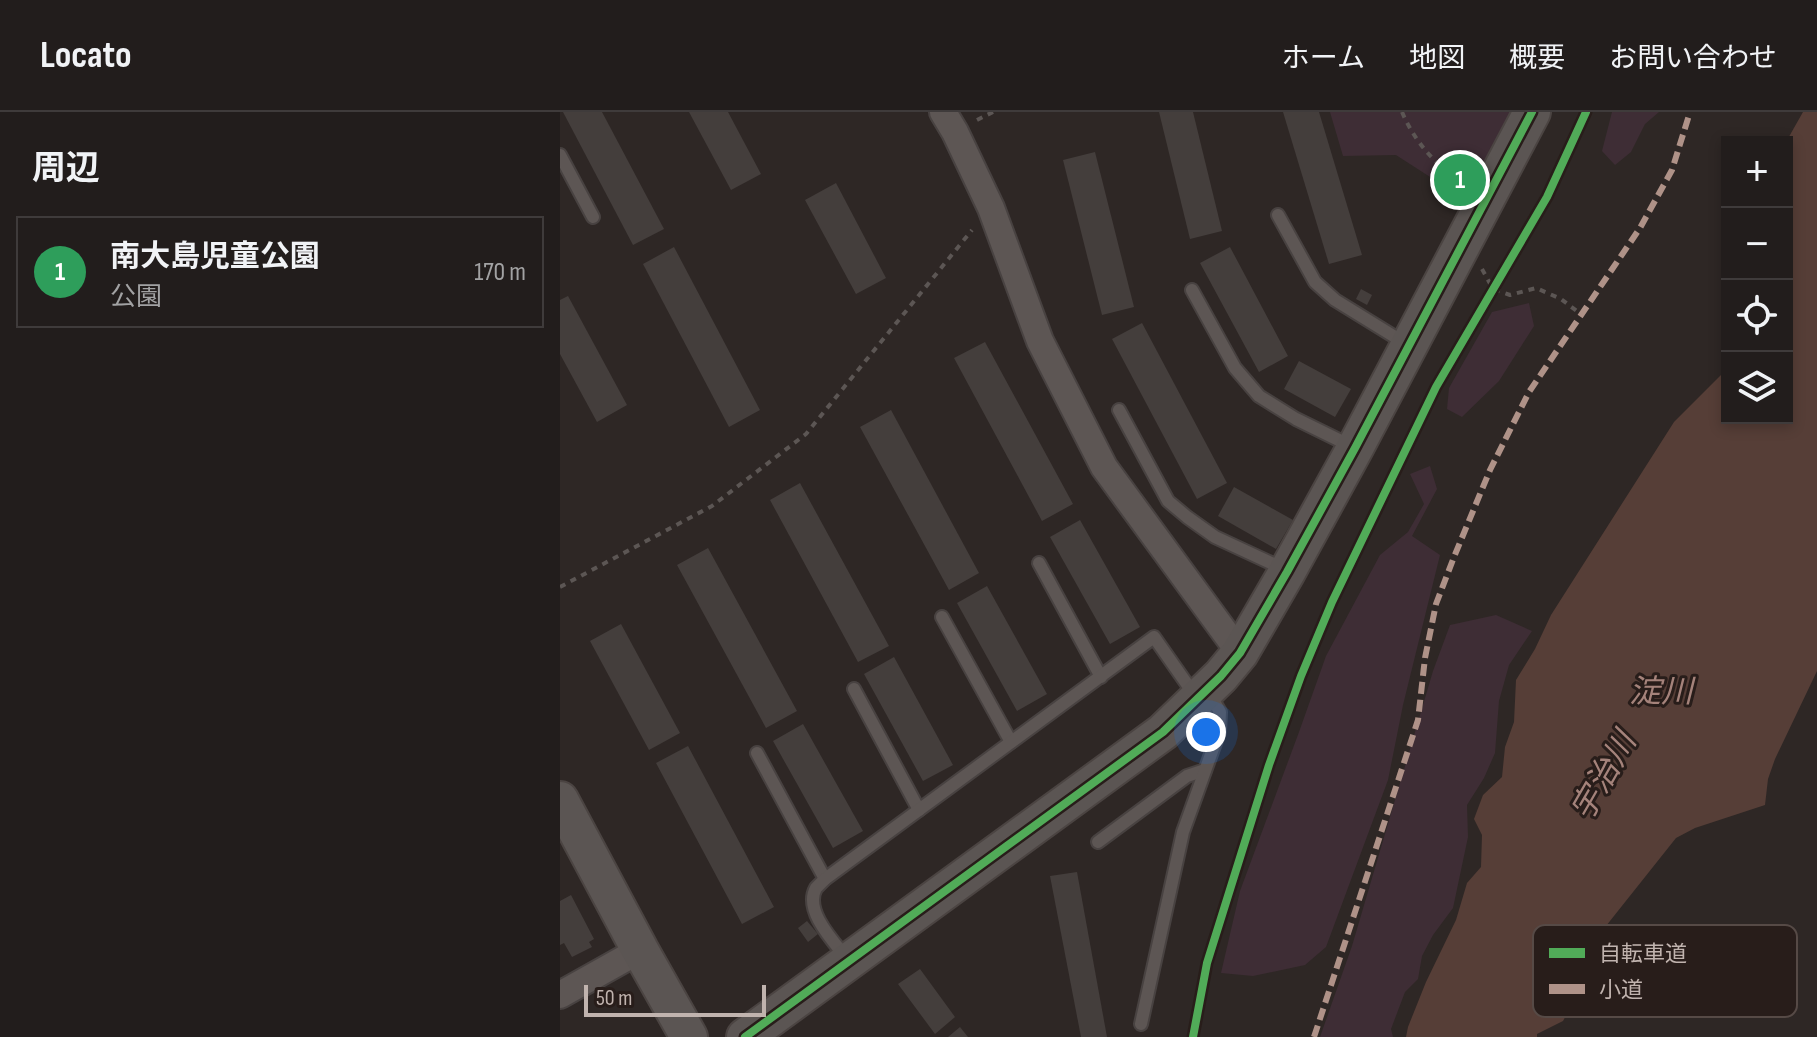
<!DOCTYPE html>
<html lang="ja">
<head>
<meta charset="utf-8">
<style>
  :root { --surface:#221d1c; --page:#2a2625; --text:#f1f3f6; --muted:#a2a2a3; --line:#3f3b3b; --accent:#8c9099 }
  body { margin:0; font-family:"Sofia Sans Condensed","Noto Sans JP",sans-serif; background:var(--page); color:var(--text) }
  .controls { position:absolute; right:24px; top:24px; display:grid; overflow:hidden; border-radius:0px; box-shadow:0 4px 12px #0003 }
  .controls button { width:72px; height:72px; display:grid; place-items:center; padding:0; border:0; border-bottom:2px solid var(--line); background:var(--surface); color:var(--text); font:40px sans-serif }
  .scale { position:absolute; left:24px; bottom:20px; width:182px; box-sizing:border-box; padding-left:8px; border:4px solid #c0b3ae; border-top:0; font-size:22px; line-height:28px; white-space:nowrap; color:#c0b3ae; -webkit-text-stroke:6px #281d1a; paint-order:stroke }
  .you { position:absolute; left:646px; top:620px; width:28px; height:28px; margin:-20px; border:6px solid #fff; border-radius:50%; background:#1a73e8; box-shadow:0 0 0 12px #1a73e833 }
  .badge { display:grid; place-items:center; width:52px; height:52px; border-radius:50%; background:var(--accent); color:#fff; font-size:26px; font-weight:700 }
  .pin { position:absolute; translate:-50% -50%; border:4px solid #fff; box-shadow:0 2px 8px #0006 }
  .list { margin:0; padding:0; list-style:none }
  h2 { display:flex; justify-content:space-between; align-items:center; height:104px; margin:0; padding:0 32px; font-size:34px }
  h2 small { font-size:26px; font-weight:400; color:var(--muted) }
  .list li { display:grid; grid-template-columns:52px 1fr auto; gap:24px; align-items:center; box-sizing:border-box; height:112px; margin:0 16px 16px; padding:0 16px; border:2px solid var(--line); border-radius:0px }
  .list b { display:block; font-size:30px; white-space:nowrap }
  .list p { margin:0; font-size:26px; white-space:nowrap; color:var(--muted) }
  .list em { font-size:26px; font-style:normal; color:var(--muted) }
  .icon { flex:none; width:44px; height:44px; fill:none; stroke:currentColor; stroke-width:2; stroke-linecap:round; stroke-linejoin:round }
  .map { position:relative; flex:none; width:1257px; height:925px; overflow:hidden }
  header { display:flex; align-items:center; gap:48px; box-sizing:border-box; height:112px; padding:0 40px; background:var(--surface); border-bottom:2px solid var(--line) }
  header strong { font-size:38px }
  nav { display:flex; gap:44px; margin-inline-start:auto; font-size:28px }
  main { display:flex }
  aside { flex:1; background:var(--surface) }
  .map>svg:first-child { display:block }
  .green { fill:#3e2d35 }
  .water { fill:#563e37 }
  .building { fill:#443e3c }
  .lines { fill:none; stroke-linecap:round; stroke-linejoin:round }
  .lane-casing { stroke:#484241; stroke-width:16 }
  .street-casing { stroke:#484241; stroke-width:30 }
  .secondary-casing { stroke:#4b4442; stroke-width:40 }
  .path { stroke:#5c5654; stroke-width:4; stroke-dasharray:6 6; stroke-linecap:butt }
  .lane { stroke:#5d5654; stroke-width:12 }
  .street { stroke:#5d5654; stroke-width:26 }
  .secondary { stroke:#5b5553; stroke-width:36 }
  .quiet { stroke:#af9288; stroke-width:6; stroke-dasharray:12 6; stroke-linecap:butt }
  .cycleway-casing { stroke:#281d1a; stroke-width:13 }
  .cycleway { stroke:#51ab58; stroke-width:8 }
  .labels { text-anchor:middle; stroke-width:6; stroke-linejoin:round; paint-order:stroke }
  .water-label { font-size:32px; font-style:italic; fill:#a5837b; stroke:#281d1a }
  .key { fill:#281d1a; stroke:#564a46; stroke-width:2 }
  .key-label { font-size:22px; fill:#c0b3ae }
</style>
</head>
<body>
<header>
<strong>Locato</strong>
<nav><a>ホーム</a><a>地図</a><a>概要</a><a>お問い合わせ</a></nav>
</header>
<main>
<aside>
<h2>周辺<small></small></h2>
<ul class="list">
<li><span class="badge" style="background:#2e9e5b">1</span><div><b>南大島児童公園</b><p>公園</p></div><em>170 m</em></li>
</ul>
</aside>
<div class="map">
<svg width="1257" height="925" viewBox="0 0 1257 925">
  <rect width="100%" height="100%" fill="#2e2725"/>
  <g class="green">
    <path d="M770 0H960L912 92 836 43 783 44Z"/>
    <path d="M1052 0H1099L1085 12 1071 40 1055 53 1042 39Z"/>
    <path d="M969 191 974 214 939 269 902 305 887 297 889 276 932 200Z"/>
    <path d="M870 354 877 377 852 424 880 443 843 593 828 668 766 835 745 853 693 864 661 861 680 779 739 620 766 544 820 443 848 420 864 392 850 362Z"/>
    <path d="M936 503 972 519 949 553 939 589 935 641 924 666 907 693 908 725 893 796 873 823 862 844 858 867 845 880 831 917 833 925H760L792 834 873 559 890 513Z"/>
  </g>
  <path class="water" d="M1243 0H1257V559L1215 647 1208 667 1205 693 1135 716 1116 726 1046 814V830L1003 909 977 922V925H846L848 915 866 870 896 808 907 771 921 755 922 723 914 707 923 683 942 665 945 635 954 610 956 568 975 537 991 503 1114 310 1161 263 1167 236V306H1227L1226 30Z"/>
  <g class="building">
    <path d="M3 0H42L104 117 73 133Z"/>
    <path d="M129 0H168L201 62 171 78Z"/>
    <path d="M599 0H633L662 119 630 127Z"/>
    <path d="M723 0H759L802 143 769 152Z"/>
    <path d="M535 40 574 195 542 203 503 48Z"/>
    <path d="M276 71 326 166 296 182 245 88Z"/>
    <path d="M114 135 200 298 169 315 83 152Z"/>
    <path d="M670 135 728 244 699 260 640 151Z"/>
    <path d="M801 177 812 183 807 193 796 187Z"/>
    <path d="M8 184 67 293 37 310 0 242V188Z"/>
    <path d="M582 211 667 371 637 387 552 227Z"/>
    <path d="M425 230 513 392 482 409 394 246Z"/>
    <path d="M739 249 791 277 775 305 724 277Z"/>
    <path d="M331 298 419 461 389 478 300 315Z"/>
    <path d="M240 371 329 534 298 550 210 388Z"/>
    <path d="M674 375 733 408 716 437 658 404Z"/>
    <path d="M520 408 580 515 550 532 490 425Z"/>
    <path d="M148 436 237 599 206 616 117 453Z"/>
    <path d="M427 474 487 582 457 599 397 491Z"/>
    <path d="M61 512 120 621 89 638 30 529Z"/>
    <path d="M334 545 393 653 363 669 304 562Z"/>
    <path d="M243 612 303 719 273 736 213 629Z"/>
    <path d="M128 634 214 795 182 812 96 651Z"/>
    <path d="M517 760 547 925H521L490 764Z"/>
    <path d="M11 783 34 827 29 830 32 835 12 845 4 831 0 833V789Z"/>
    <path d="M247 809 258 822 248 830 238 816Z"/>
    <path d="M360 857 395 905 375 922 338 872Z"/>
    <path d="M400 915 408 925H388Z"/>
  </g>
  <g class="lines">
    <defs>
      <g id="lane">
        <path d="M0 43 33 105"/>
        <path d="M718 103 755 170 775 188 848 233"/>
        <path d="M632 178 675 256 699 284 736 307 793 335"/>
        <path d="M559 298 608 389 627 405 655 425 711 451 725 459"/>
        <path d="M479 451 541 565"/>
        <path d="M382 505 451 630"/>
        <path d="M294 577 359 698"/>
        <path d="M197 641 265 767"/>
        <path d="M538 730 627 664 645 658"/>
        <path d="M288 848C275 831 243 799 256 776 259 773 262 770 265 767L594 525 636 585"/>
        <path d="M581 912 623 720 659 620 660 600 649 581"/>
      </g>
      <g id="street">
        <path d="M383 0 395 20 431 96 480 229 544 355 680 541"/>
        <path d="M0 883 80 838"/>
      </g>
      <g id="secondary">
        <path d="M0 688 80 838 129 925"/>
        <path d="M185 925 603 620 661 564 680 541 727 460 795 336 972 0"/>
      </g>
    </defs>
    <use href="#lane" class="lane-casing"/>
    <use href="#street" class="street-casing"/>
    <use href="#secondary" class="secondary-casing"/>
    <g class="path">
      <path d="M842 0C855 30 874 51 901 71"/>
      <path d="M417 8 433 0"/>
      <path d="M922 157 933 177 950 183 976 176 1001 187 1022 203"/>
      <path d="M0 475 152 394 246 322 412 118"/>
    </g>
    <use href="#lane" class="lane"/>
    <use href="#street" class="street"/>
    <use href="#secondary" class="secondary"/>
    <path class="quiet" d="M754 925 858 608 865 546 876 492 894 445 930 358 969 280 1080 116 1112 58 1130 0"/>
    <defs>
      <g id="cycleway">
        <path d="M185 925 603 620 661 564 680 541 727 460 795 336 972 0"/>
        <path d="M633 925 647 851 709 653 741 564 772 490 876 275 987 85 1026 0"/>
      </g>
    </defs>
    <use href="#cycleway" class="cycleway-casing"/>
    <use href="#cycleway" class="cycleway"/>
  </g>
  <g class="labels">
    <g class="water-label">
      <text x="1101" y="590">淀川</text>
      <text transform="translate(1043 664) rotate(-60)" y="11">宇治川</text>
    </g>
  </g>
  <rect x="973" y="813" width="264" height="92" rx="12" class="key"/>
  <rect x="989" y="836" width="36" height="10" fill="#51ab58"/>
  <rect x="989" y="872" width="36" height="10" fill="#af9288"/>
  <g class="key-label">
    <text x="1039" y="849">自転車道</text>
    <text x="1039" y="885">小道</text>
  </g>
</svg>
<div class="controls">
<button>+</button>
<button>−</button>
<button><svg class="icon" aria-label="locate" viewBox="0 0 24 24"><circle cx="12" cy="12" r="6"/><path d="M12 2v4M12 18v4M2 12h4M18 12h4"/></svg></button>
<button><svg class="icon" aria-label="layers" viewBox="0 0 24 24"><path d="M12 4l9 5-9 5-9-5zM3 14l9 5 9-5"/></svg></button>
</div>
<div class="scale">50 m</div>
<div class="you"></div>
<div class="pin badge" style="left:900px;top:68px;background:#2e9e5b">1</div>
</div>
</main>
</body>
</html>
